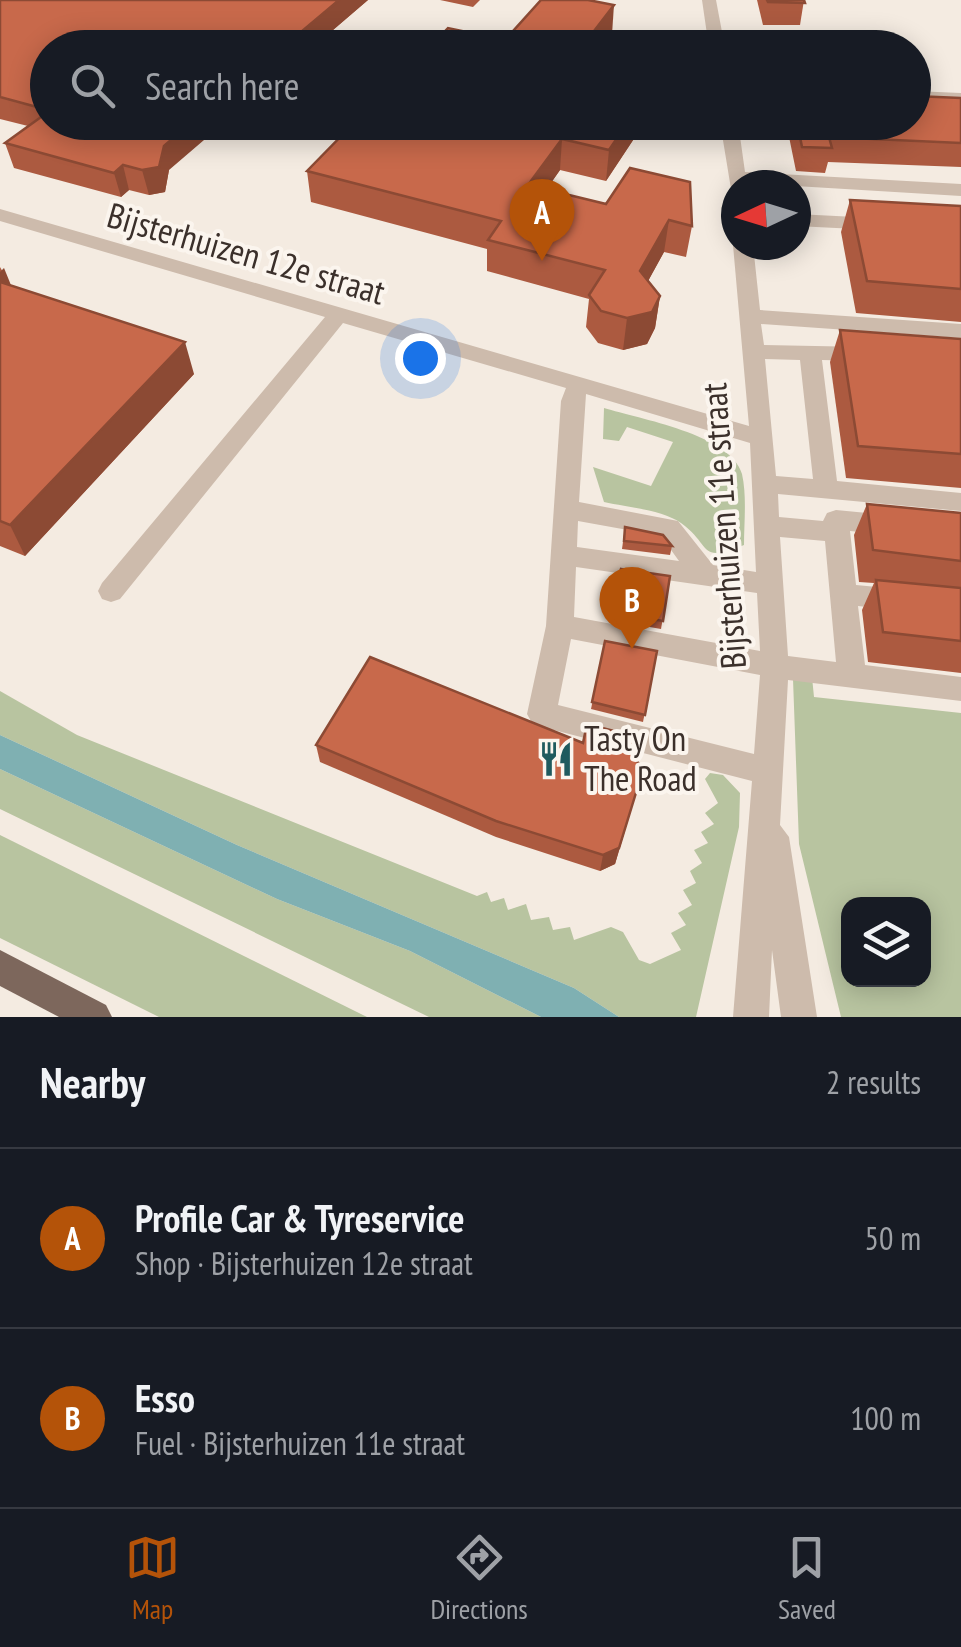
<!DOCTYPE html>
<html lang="en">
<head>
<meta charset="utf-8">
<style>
  :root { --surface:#171b24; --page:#20242c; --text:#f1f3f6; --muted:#9ea1a6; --line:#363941; --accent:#b45309 }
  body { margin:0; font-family:"PT Sans Narrow",sans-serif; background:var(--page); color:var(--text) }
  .controls { position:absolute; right:30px; bottom:30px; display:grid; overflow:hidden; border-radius:20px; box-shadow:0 5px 25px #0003 }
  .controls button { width:90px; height:90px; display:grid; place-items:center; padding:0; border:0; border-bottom:2px solid var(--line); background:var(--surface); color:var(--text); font:50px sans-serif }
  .compass { position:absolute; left:721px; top:170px; width:90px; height:90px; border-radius:50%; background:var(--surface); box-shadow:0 5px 25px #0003; rotate:266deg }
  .you { position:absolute; left:420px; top:358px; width:35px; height:35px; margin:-25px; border:8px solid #fff; border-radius:50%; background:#1a73e8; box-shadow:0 0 0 15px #1a73e833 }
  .badge { display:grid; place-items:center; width:65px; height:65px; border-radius:50%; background:var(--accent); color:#fff; font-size:32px; font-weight:700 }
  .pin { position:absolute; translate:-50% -82px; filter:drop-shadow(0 2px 5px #0008) }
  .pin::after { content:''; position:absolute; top:52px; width:35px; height:30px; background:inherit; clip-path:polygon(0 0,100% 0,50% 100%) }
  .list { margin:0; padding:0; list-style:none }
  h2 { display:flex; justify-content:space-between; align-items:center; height:130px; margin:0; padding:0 40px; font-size:42px }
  h2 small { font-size:32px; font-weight:400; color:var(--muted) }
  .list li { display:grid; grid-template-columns:65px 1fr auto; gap:30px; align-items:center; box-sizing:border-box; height:180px; padding:0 40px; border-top:2px solid var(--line) }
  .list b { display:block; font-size:38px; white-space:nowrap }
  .list p { margin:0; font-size:32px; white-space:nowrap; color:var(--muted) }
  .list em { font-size:32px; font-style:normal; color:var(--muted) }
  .icon { flex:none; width:55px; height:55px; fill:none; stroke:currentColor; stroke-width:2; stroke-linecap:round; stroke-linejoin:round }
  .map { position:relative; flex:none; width:961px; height:1017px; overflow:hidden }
  .search { position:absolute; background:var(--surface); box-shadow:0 5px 25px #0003; left:30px; right:30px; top:30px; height:110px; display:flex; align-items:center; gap:25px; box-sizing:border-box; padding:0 35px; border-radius:55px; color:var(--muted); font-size:38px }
  .sheet { height:490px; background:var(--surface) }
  nav { display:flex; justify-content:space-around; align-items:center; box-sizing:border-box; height:140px; border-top:2px solid var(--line); background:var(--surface); font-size:28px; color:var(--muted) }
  nav a { display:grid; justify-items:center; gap:5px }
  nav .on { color:var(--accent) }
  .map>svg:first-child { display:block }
  .green { fill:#b8c4a0; fill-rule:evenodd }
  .water { fill:#7fb0b2 }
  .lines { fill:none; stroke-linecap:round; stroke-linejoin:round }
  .minor { fill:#cdbbac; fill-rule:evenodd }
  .major { fill:#7d675c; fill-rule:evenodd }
  .wall { fill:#ac5a40 }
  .shaded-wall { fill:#8c4a34 }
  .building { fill:#c8694b; stroke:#8c4a34; stroke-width:2.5 }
  .labels { text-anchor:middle; stroke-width:8; stroke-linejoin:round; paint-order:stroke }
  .street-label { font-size:35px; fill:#3b302b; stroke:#fbf5ee }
  .poi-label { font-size:35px; fill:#3b302b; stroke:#fbf5ee; text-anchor:start }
</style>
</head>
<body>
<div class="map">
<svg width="961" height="1017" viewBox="0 0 961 1017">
  <rect width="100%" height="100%" fill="#f4ebe1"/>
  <g class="green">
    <path d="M604 408C639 419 731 434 742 474 747 496 744 523 744 545 697 564 713 546 681 523 663 510 626 507 604 502L593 467 651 486 673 442 627 427 619 441 603 439Z"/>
    <path d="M812 677 814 697 961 713V1017H841L799 844 793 679ZM848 904H924V979H848Z"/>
    <path d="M0 691 77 735 477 896 487 892 491 902 504 898 508 910 526 904 531 920 549 917 553 930 570 927 574 940 611 927 623 932 639 960 650 964 681 950 671 933 686 925 678 913 692 905 683 890 696 883 690 871 702 863 694 850 708 843 701 832 714 824 705 813 718 803 705 779 710 773 723 775 740 793 739 827 696 1017H619L574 988 237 845 0 735Z"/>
    <path d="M0 769 277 899 410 951 541 1017H429L0 809Z"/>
    <path d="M0 835 367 1017H159L0 938Z"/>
  </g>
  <path class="water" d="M0 735 237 845 574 988 619 1017H541L410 951 277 899 0 769Z"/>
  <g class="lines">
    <g class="minor">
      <path d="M702 0H716L725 48H709Z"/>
      <path d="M914 91 961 93V103L914 101Z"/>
      <path d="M720 122H738L745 172 961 184V196L747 183 731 189Z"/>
      <path d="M0 209 749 426 733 245 736 241V245H753L760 310 961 324V338L761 324 764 345 866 347 877 354 866 361 822 360 837 481 961 493V511L778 494 779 517 823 521 827 513 836 510 961 522V542L850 531 856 585 961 595V617L858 606 865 665 961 677V701L788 680 780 825 789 837 817 1017H781L772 950 769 1017H733L752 781 542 727 532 723 527 714 546 626 561 401 566 388 343 323 120 599 111 602 102 599 98 591 102 583 325 317 0 221ZM765 359 800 360 813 479 776 476ZM586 394 750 443 756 572 713 565 678 521 579 502ZM578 521 661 536 679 561 577 547ZM780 537 825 541 836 662 788 656ZM576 567 757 593 760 651 574 617ZM571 639 760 675 754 754 558 705Z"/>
      <path d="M796 214 876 218 886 224 876 230 796 226Z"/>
    </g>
    <path class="major" d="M0 950 106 1005 112 1017H59L0 986Z"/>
  </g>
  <g class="wall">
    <path d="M0 0H368L312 48H48V122L169 170 165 192 149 195 129 190 121 197 14 168 5 143 28 126 0 119Z"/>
    <path d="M440 0H480L473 7Z"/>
    <path d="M757 0H804L800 25H763Z"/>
    <path d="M961 98V167L828 162 825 173 796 171 786 122H914Z"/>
    <path d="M355 122H645L606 181 560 170 546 190 692 226 686 257 664 252 648 281 660 296 655 328 647 344 623 350 598 343 586 327 589 299 487 271V249L311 202 307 171Z"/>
    <path d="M850 200 961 206V322L856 313 841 232Z"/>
    <path d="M0 267 11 286 194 374 25 556 0 546Z"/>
    <path d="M840 330 961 339V488L846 478 830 362Z"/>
    <path d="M867 504 961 513V673L868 662 862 610 874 583 859 582 854 535Z"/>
    <path d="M625 527 672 546 670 555 622 549Z"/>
    <path d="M621 569 670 576 661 629 610 620Z"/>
    <path d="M605 641 657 651 643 722 591 709Z"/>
    <path d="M583 743 637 761 643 770 615 864 600 871 496 837 320 762 316 745Z"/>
  </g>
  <g class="shaded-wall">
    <path d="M339 0H368L312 48H282Z"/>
    <path d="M614 5 612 34 601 48H581Z"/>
    <path d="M192 122H225L169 170 165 192 149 195 142 170 164 146Z"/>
    <path d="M628 122H645L606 181 609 150Z"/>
    <path d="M562 139 560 170 527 217 528 185Z"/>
    <path d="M123 165 129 190 121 197 114 173Z"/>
    <path d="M669 220 664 252 636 303 640 271Z"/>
    <path d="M4 268 17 300 0 302V272Z"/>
    <path d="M660 296 655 328 647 344 623 350 627 318Z"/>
    <path d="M185 342 194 374 25 556 10 525Z"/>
    <path d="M643 770 615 864 600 871 603 855Z"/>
  </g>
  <g class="building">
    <path d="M0 0H339L282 48H48V110L0 97Z"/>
    <path d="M541 0H588L614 5 581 48H429L448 28 505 40Z"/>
    <path d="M767 0H804L805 3 768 2Z"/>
    <path d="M914 96 961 98V143L829 137 832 148 802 147 797 122H914Z"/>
    <path d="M48 112V122H192L164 146 159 167 142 170 123 165 114 173 5 143Z"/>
    <path d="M355 122H628L609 150 562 139 528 185 606 204 630 168 690 182 692 226 669 220 640 271 660 296 652 312 627 318 601 311 589 295 605 270 488 240 501 221 307 171Z"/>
    <path d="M850 200 961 206V289L867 281Z"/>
    <path d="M0 282 185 342 10 525 0 521Z"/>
    <path d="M840 330 961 339V454L858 446Z"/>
    <path d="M867 504 961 513V561L873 550Z"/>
    <path d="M625 527 663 535 672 546 624 541Z"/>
    <path d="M621 569 670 576 663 621 612 612Z"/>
    <path d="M876 580 961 588V641L883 632Z"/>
    <path d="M605 641 657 651 645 715 592 702Z"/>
    <path d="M370 657 583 743 587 724 641 738 637 761 643 770 619 848 603 855 496 821 316 745Z"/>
  </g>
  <defs>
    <symbol id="restaurant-bare" viewBox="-9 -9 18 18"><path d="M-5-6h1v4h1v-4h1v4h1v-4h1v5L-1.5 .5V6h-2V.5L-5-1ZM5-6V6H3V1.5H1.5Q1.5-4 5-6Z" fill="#1f5a5e" stroke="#fbf5ee" stroke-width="2.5" paint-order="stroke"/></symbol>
  </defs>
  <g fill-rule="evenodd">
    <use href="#restaurant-bare" x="531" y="734" width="50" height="50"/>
  </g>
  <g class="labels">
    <g class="street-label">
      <text transform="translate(246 254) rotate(16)" y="12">Bijsterhuizen 12e straat</text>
      <text transform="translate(724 526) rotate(-94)" y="12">Bijsterhuizen 11e straat</text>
    </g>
    <g class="poi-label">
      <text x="584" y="751">Tasty On<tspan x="584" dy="40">The Road</tspan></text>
    </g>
  </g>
</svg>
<div class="controls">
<button><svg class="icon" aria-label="layers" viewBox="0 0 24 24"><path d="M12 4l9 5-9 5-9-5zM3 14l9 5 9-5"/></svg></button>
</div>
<svg class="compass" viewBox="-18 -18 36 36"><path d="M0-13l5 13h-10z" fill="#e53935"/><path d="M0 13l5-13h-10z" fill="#9ea1a6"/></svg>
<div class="you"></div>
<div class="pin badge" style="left:542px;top:261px">A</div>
<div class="pin badge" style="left:632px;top:649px">B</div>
<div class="search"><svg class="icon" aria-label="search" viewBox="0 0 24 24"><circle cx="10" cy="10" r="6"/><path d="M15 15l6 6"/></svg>Search here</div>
</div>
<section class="sheet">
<h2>Nearby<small>2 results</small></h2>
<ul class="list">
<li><span class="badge">A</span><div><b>Profile Car &amp; Tyreservice</b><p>Shop · Bijsterhuizen 12e straat</p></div><em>50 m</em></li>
<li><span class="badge">B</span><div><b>Esso</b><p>Fuel · Bijsterhuizen 11e straat</p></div><em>100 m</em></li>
</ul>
</section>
<nav>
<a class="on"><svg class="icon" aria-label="map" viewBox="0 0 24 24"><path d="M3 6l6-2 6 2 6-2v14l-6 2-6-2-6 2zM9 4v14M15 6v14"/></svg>Map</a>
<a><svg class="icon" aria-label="directions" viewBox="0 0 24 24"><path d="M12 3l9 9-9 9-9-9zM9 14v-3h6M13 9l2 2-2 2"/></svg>Directions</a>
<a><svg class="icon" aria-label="saved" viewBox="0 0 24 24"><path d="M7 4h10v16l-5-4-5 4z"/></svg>Saved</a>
</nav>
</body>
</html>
